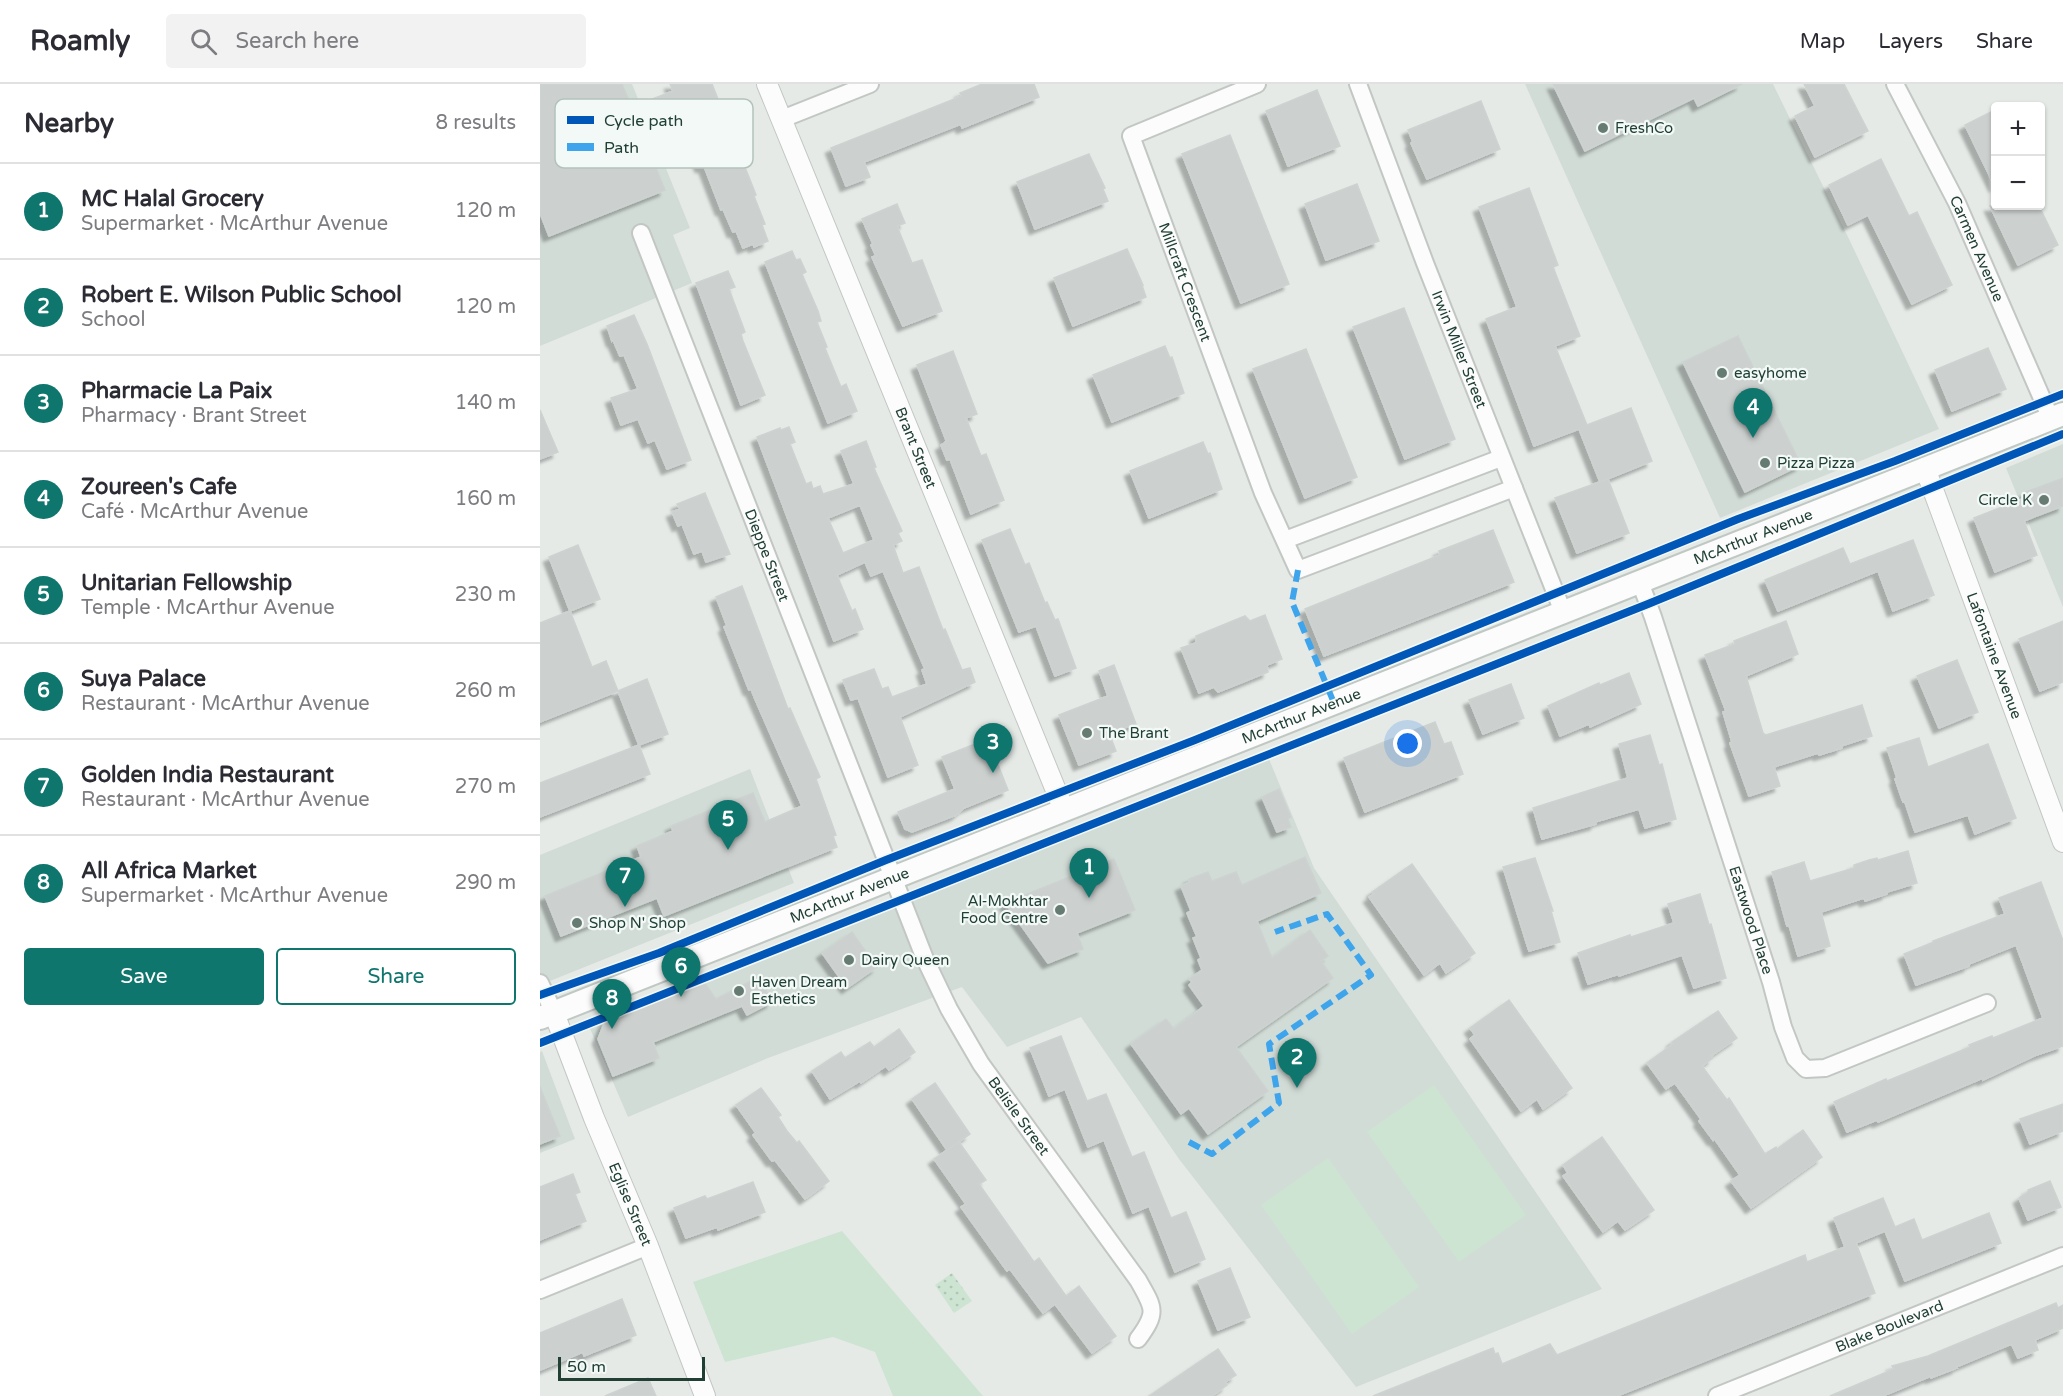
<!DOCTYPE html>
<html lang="en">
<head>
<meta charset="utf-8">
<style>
  :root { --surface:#fff; --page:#f2f2f3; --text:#2b2b33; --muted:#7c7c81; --line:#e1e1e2; --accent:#0f766e }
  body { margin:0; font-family:"Varela Round",sans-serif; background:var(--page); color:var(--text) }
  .controls { position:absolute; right:18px; top:18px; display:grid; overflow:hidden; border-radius:6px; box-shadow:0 2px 4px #0004 }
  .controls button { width:54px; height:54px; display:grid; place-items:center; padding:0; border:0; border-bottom:2px solid var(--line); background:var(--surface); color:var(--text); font:30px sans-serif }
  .scale { position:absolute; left:18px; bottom:15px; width:147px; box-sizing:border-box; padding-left:6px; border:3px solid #214035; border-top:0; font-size:16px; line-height:21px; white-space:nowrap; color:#214035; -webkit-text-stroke:4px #f3f9f6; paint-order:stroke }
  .you { position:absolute; left:868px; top:660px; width:21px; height:21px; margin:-15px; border:4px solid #fff; border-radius:50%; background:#1a73e8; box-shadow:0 0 0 9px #1a73e833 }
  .badge { display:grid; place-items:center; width:39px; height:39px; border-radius:50%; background:var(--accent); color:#fff; font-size:20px; font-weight:700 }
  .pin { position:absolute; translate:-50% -50px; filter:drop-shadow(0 2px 3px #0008) }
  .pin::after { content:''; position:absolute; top:32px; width:21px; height:18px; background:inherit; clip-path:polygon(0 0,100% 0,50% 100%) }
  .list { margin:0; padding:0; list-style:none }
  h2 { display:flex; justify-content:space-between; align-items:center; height:78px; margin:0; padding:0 24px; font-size:26px }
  h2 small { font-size:20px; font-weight:400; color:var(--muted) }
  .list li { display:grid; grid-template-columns:39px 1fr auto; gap:18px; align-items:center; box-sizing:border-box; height:96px; padding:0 24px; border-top:2px solid var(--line) }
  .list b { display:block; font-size:22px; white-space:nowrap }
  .list p { margin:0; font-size:20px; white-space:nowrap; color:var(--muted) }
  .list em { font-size:20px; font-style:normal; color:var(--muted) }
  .actions { display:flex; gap:12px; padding:18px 24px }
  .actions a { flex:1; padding:14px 0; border:2px solid var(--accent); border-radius:6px; text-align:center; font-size:21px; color:var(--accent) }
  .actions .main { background:var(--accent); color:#fff }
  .icon { flex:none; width:33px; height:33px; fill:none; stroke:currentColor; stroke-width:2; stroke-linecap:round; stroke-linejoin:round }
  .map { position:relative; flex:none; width:1523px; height:1312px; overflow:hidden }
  header { display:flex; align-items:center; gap:36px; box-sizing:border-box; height:84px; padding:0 30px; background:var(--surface); border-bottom:2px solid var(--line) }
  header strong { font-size:28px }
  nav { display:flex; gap:33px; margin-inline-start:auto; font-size:21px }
  .search { width:420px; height:54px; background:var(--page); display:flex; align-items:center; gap:15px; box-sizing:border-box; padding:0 21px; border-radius:6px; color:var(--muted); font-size:22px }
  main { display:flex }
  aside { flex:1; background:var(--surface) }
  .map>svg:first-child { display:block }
  .built { fill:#d2dcd7 }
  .grass { fill:#cde4d2 }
  .park { fill:url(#park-dots) }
  .building { fill:#ccd1cf; stroke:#cdd3d0; stroke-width:1.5; fill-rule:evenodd; filter:url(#shadow) }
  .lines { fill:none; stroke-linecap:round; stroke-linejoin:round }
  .minor-casing { stroke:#c2c7c4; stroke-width:20 }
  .tertiary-casing { stroke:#c2c7c4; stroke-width:22 }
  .secondary-casing { stroke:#c0c8c4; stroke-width:26 }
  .minor { stroke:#fbfcfb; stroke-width:16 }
  .tertiary { stroke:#fbfcfb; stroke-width:20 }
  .secondary { stroke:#fbfcfb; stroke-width:22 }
  .quiet { stroke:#3ea4eb; stroke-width:6; stroke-dasharray:12 6; stroke-linecap:butt }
  .cycleway-casing { stroke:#f3f9f6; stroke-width:11 }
  .cycleway { stroke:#0057b8; stroke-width:8 }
  .poi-dot { fill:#667c73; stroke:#f3f9f6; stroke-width:2 }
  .labels { text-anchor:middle; stroke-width:4.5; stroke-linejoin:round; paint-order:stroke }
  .poi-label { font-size:15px; fill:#214035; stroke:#f3f9f6; text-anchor:start }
  .street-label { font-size:15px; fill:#214035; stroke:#f3f9f6 }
  .key { fill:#f3f9f6; stroke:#b4c2bc; stroke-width:1.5 }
  .key-label { font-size:16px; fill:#214035 }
</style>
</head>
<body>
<header>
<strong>Roamly</strong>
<div class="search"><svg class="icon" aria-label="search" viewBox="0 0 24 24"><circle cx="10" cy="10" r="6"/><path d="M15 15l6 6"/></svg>Search here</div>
<nav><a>Map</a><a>Layers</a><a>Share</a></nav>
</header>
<main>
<aside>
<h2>Nearby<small>8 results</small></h2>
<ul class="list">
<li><span class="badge">1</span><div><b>MC Halal Grocery</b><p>Supermarket · McArthur Avenue</p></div><em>120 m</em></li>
<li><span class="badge">2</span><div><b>Robert E. Wilson Public School</b><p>School</p></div><em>120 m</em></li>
<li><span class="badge">3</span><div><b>Pharmacie La Paix</b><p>Pharmacy · Brant Street</p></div><em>140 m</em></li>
<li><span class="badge">4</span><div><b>Zoureen's Cafe</b><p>Café · McArthur Avenue</p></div><em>160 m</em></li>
<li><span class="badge">5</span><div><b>Unitarian Fellowship</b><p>Temple · McArthur Avenue</p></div><em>230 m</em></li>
<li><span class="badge">6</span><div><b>Suya Palace</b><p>Restaurant · McArthur Avenue</p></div><em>260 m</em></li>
<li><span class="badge">7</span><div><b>Golden India Restaurant</b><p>Restaurant · McArthur Avenue</p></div><em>270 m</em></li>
<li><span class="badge">8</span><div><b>All Africa Market</b><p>Supermarket · McArthur Avenue</p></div><em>290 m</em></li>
</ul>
<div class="actions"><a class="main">Save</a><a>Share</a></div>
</aside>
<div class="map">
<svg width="1523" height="1312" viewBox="0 0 1523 1312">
  <defs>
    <pattern id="park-dots" width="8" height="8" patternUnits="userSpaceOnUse" patternTransform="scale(1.5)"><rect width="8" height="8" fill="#cde4d2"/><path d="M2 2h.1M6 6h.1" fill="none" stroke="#b0c5b5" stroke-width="1.8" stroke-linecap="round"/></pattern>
    <filter id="shadow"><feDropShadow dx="-5.5" dy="5.5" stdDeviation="1.5" flood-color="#0004"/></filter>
  </defs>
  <rect width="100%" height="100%" fill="#e5eae7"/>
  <g class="built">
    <path d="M0 0H92L150 144 133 151 152 199 0 262Z"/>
    <path d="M985 0H1233L1309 155 1399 345 1180 434Z"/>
    <path d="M1523 360V523L1466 384Z"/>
    <path d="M729 675 774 784 1062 1205 816 1303 639 1075 541 933 467 963 422 903 228 974 88 1033 48 940 338 831 681 693Z"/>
    <path d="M210 685 254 799 0 901V771Z"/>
    <path d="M2 967 35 1055 0 1069V968Z"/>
  </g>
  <g class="grass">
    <path d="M894 1001 986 1131 919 1178 827 1048Z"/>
    <path d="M788 1074 879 1203 812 1250 721 1121Z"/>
    <path d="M302 1147 443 1312H353L335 1268 293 1253 185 1278 153 1198Z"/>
  </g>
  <path class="park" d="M412 1189 432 1217 414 1229 395 1201Z"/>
  <g class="building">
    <path d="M0 0H82L92 23 133 7 130 0H172L216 111 214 112 225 140 222 141 228 157 214 163 213 160 203 164 196 147 193 148 183 125 181 126 164 82 161 83 154 68 157 67 140 27 100 43 125 106 9 152 0 129Z"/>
    <path d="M442 0H494L499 13 422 44 421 40 324 78 330 93 306 102 291 64 422 12 420 9Z"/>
    <path d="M1013 0H1202L1158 22 1154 14 1045 67Z"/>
    <path d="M1264 0H1304L1328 47 1275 73 1255 32 1275 22Z"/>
    <path d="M777 6 800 62 748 82 726 27Z"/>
    <path d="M941 17 960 65 887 95 871 59 873 58 868 46Z"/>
    <path d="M1455 26V103L1425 41Z"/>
    <path d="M690 51 749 200 701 219 642 70Z"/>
    <path d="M549 70 565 104 563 105 568 117 495 145 477 98Z"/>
    <path d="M1341 75 1369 132 1377 128 1412 201 1372 220 1328 131 1308 141 1289 101Z"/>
    <path d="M817 100 839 157 786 176 765 120Z"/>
    <path d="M989 104 1018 181 1013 183 1040 252 1015 262 1047 341 1091 324 1112 377 1060 398 1039 345 994 362 946 235 977 223 939 123Z"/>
    <path d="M357 120 365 139 357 142 372 179 382 176 402 227 363 242 332 173 336 172 331 161 333 160 322 135Z"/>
    <path d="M1450 122H1499L1518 161 1478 181Z"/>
    <path d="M587 165 603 201H602L606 213 533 242 514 194Z"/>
    <path d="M252 167 256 176 260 175 266 188 262 190 278 227 281 237 277 238 287 263 285 264 301 303 306 300 317 327 288 339 225 178Z"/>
    <path d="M188 187 195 203 189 205 205 248 201 250 203 257 225 311 201 321 156 199Z"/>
    <path d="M864 224 915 355 865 375 813 243Z"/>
    <path d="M94 231 107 260 151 376 127 385 115 356 108 359 98 335 81 341 71 314 98 305 84 271 80 272 73 256 72 257 67 242Z"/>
    <path d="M1198 252 1261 381 1205 408 1143 278Z"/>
    <path d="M625 262 630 274 632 273 644 309 572 338 553 291Z"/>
    <path d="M1448 264 1466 305 1412 327 1395 286Z"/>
    <path d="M766 265 817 393 765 414 713 285Z"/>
    <path d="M413 267 437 330 426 334 441 372 446 370 464 416 431 430 410 375 407 376 401 361 405 359 406 356 377 281Z"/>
    <path d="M0 326 18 368 0 375Z"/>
    <path d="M249 343 255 358 250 360 266 400 271 398 273 405 280 402 283 410 314 400 301 367 326 357 336 383 334 384 362 447 358 449 362 457 353 461 363 489 379 483 403 546 405 545 422 586 430 584 435 598 360 633 378 681 348 693 318 614 311 616 303 596 334 585 342 605 348 603 352 613 387 600 382 586 385 585 343 487 331 492 325 478 297 491 312 527 315 525 323 545 294 557 217 353 240 344 241 346ZM320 421 334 456 303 469 288 434Z"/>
    <path d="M663 358 668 370 670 369 682 405 609 434 590 387Z"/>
    <path d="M1523 394V422L1484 437 1497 471 1455 488 1434 434 1485 414 1483 409Z"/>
    <path d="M1068 395 1089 449 1037 469 1015 414Z"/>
    <path d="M165 409 190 470 166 478 162 467 154 470 142 440 138 442 132 428 140 425 137 420Z"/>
    <path d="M470 445 485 481 489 479 505 519 507 518 515 536 518 535 536 584 515 592 496 542 479 548 442 456Z"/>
    <path d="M953 446 974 498 784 572 765 525 900 471 899 467Z"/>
    <path d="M1373 456 1394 511 1353 527 1338 487 1238 527 1225 496 1303 464 1310 480Z"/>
    <path d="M38 461 60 515 30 527 9 473Z"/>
    <path d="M202 502 248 625 250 624 280 693 276 695 296 751 293 752 297 763 124 832 117 814 21 852 5 812 101 773 97 762 133 747 131 742 213 709 225 738 262 722 215 615 211 605 209 606 185 545 184 543 187 542 176 513Z"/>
    <path d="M30 527 52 583 66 577 78 607 0 638V539Z"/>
    <path d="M725 531 742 575 727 581 728 588 678 608 674 603 659 609 641 564 656 559V552L705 532 710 537Z"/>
    <path d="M1246 537 1258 570 1206 592 1223 649 1226 651 1322 621 1332 652 1301 662 1302 664 1279 671 1278 669 1234 683 1240 702 1209 712 1190 659 1192 658 1183 628 1186 627 1165 571 1195 560 1194 557Z"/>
    <path d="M1523 537V598L1500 607 1479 555Z"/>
    <path d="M1417 576 1438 628 1399 644 1377 592Z"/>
    <path d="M574 581 596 640 569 649 576 667 539 681 519 631 568 612 559 587Z"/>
    <path d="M1089 589 1101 620 1050 643 1049 640 1020 652 1008 622 1059 599 1060 601Z"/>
    <path d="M107 595 128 650 99 661 78 607Z"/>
    <path d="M971 600 984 634 943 650 929 616Z"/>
    <path d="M895 638 904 660 911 658 923 690 825 728 804 674Z"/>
    <path d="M1110 651 1119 681 1122 680 1136 735 1105 744 1099 725 1055 738 1056 740 1002 755 993 724 1088 694 1079 660Z"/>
    <path d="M1379 654 1388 683 1448 660 1476 734 1435 750 1428 731 1375 748 1365 718H1363L1355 695 1357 694 1347 664Z"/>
    <path d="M448 655 468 706 424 724 416 731 372 748 365 745 358 728 415 705 402 673Z"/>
    <path d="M99 661 110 690 0 733V699Z"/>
    <path d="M739 705 751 733 748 735 751 743 737 748 722 713Z"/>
    <path d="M1368 767 1377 799 1347 808V810L1325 817 1324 814 1281 828 1290 862 1258 872 1249 841 1247 842 1232 788 1264 778 1270 797 1314 784V781L1329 776 1337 774 1338 776Z"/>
    <path d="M765 773 781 809 717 837 732 874 770 846 788 872 781 877 793 894 696 963 728 1007 668 1050 649 1024 641 1030 591 960 626 935 634 945 664 922 649 901 652 898 649 895 662 886 658 876 661 874 653 854 657 853 647 829 651 827 641 802 650 798 649 795 668 788 672 797 696 788 702 801Z"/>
    <path d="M995 774 1013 827H1011L1020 858 989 867 963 783Z"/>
    <path d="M574 775 595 826 537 849 543 865 508 879 465 819Z"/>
    <path d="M872 780 935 869 906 889 900 879 884 891 829 813 834 810 832 808Z"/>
    <path d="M1501 798 1523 857V962L1494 972 1443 996V994L1338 1038 1337 1036 1307 1048 1294 1018 1346 995 1347 997 1430 963 1429 961 1452 952 1453 954 1503 934 1476 861 1429 880V882L1376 901 1364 870 1394 858 1393 857 1465 830 1459 814Z"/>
    <path d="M1160 810 1169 841 1171 840 1186 894 1154 904 1142 871 1079 892V890L1048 900 1038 869 1090 851 1091 853 1134 839 1128 820Z"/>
    <path d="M312 848 337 883 307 904 282 869Z"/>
    <path d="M219 893 232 918 207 931 202 922 113 958 119 974 73 992 58 955 65 937 164 898 176 915Z"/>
    <path d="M969 916 1032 1004 1003 1025 997 1015 981 1027 930 955 935 951 930 944Z"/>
    <path d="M1178 927 1197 954 1171 972 1173 974 1162 982 1187 1016 1189 1014 1225 1070 1236 1063 1237 1065 1263 1046 1282 1073 1211 1124 1191 1097 1200 1091 1174 1054 1173 1056 1159 1037 1161 1035 1135 999 1126 1005 1107 979 1133 960 1132 958Z"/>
    <path d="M359 945 375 968 349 986 346 982 321 999 320 997 290 1015 272 987 301 968 305 974 330 958 334 963Z"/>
    <path d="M521 952 547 1017 566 1010 592 1073 604 1068 631 1134 646 1128 665 1175 635 1188 609 1122 593 1129 564 1056 548 1063 525 1005 509 1012 490 964Z"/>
    <path d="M395 999 430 1050 407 1066 372 1015Z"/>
    <path d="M0 1003 20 1052 0 1060Z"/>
    <path d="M221 1004 241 1031 238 1033 247 1047 257 1059 259 1057 289 1097 265 1115 235 1076 232 1077 213 1051 216 1049 196 1021Z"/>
    <path d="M1523 1020V1047L1490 1060 1480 1035Z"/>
    <path d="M1062 1053 1114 1126 1085 1146 1078 1137 1063 1148 1023 1092 1028 1089 1023 1081Z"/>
    <path d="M419 1058 446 1096 439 1100 494 1178 499 1174 526 1212 539 1202 576 1252 552 1269 515 1220 503 1229 470 1185 467 1187 421 1123 426 1120 394 1075Z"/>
    <path d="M33 1090 40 1108 35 1110 46 1137 0 1156V1103Z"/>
    <path d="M1510 1097 1521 1123 1488 1136 1479 1114 1488 1108V1106Z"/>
    <path d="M213 1098 225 1128 178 1146 177 1143 146 1154 134 1124 165 1112 167 1115Z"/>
    <path d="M1343 1114 1355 1143 1374 1135 1382 1156 1449 1129 1461 1159 1365 1197 1345 1147 1316 1159 1335 1209 1077 1312H833L953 1264 955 1270 958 1269 962 1280 1010 1260 1017 1271 1265 1171 1267 1178 1305 1163 1294 1134Z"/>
    <path d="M690 1184 710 1233 678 1246 658 1197Z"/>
    <path d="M82 1215 96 1251 44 1272 43 1268 0 1286V1249Z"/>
    <path d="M1516 1219 1518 1224 1523 1221V1244L1495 1256 1498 1266 1478 1274 1472 1261H1469L1416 1283 1417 1284 1391 1294V1292L1343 1312H1290L1354 1285 1352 1282 1388 1272Z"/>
    <path d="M678 1265 696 1291 685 1298 687 1301 672 1312H609Z"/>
    <path d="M108 1294 116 1312H65Z"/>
  </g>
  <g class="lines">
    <defs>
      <g id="minor">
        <path id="s1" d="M717 0 591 52 723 409 758 486 974 404"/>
        <path id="s2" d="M818 0 885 179 1023 528"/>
        <path id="s3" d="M1355 0 1417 119 1511 335"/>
        <path d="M242 35 330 0"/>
        <path id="s4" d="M101 149 385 875 409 925 441 980 598 1196C614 1224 618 1228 598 1255"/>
        <path d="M745 456 961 374"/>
        <path id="s5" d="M1100 498 1113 533 1231 898 1243 943 1255 974 1266 985 1285 984 1447 919"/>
        <path d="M0 899 14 929"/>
        <path d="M0 1206 108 1162"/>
        <path id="s6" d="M1177 1312 1523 1172"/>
      </g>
      <g id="tertiary">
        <path id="s7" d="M227 0 524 726"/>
        <path id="s8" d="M1385 384 1523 758"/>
        <path id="s9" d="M14 929 54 1034 108 1162 165 1312"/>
      </g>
      <g id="secondary">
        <path id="s10" d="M0 934 1523 330"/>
      </g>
    </defs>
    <use href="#minor" class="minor-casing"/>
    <use href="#tertiary" class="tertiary-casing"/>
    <use href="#secondary" class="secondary-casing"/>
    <use href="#minor" class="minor"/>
    <use href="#tertiary" class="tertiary"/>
    <use href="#secondary" class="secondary"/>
    <g class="quiet">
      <path d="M758 486 752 518 794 619"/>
      <path d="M649 1058 672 1070 739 1019 729 960 831 891 787 830 735 848"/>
    </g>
    <defs>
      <g id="cycleway">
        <path d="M0 911 119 869 346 776 655 656 1198 435 1355 377 1523 310"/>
        <path d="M0 959 1108 520 1523 350"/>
      </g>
    </defs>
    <use href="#cycleway" class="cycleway-casing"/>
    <use href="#cycleway" class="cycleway"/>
  </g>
  <g class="poi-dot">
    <circle cx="1063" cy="44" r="6"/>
    <circle cx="1182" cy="289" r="6"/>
    <circle cx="1225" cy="379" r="6"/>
    <circle cx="1504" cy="416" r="6"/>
    <circle cx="547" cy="649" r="6"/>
    <circle cx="520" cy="826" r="6"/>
    <circle cx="37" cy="839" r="6"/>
    <circle cx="309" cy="876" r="6"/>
    <circle cx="199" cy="907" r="6"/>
  </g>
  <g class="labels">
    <g class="poi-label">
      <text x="1075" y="49">FreshCo</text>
      <text x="1194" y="294">easyhome</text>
      <text x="1237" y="384">Pizza Pizza</text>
      <text x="1492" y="421" text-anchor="end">Circle K</text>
      <text x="559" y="654">The Brant</text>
      <text x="508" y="822" text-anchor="end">Al-Mokhtar<tspan x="508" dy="17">Food Centre</tspan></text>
      <text x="49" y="844">Shop N' Shop</text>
      <text x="321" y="881">Dairy Queen</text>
      <text x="211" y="903">Haven Dream<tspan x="211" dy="17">Esthetics</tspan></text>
    </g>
    <g class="street-label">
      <text dy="5" stroke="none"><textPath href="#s3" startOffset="184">Carmen Avenue</textPath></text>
      <text dy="5" stroke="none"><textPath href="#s1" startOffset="292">Millcraft Crescent</textPath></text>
      <text dy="5" stroke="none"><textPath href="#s2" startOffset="284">Irwin Miller Street</textPath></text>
      <text dy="5" stroke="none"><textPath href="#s7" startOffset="393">Brant Street</textPath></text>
      <text dy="5" stroke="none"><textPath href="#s10" startOffset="1305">McArthur Avenue</textPath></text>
      <text dy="5" stroke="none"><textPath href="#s4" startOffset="346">Dieppe Street</textPath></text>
      <text dy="5" stroke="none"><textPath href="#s8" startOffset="200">Lafontaine Avenue</textPath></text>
      <text dy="5" stroke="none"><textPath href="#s10" startOffset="819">McArthur Avenue</textPath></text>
      <text dy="5" stroke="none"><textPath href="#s10" startOffset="333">McArthur Avenue</textPath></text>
      <text dy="5" stroke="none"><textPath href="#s5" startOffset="356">Eastwood Place</textPath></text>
      <text dy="5" stroke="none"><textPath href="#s4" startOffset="963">Belisle Street</textPath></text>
      <text dy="5" stroke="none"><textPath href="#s9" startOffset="206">Eglise Street</textPath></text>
      <text dy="5" stroke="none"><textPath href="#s6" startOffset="186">Blake Boulevard</textPath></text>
    </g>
  </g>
  <rect x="15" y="15" width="198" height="69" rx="9" class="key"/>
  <rect x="27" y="32" width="27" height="8" fill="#0057b8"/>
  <rect x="27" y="59" width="27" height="8" fill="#3ea4eb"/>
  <g class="key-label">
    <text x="64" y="42">Cycle path</text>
    <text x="64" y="69">Path</text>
  </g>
</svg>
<div class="controls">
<button>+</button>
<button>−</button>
</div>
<div class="scale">50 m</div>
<div class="you"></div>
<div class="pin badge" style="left:549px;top:814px">1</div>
<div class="pin badge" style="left:757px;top:1004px">2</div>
<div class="pin badge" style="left:453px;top:689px">3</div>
<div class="pin badge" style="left:1213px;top:354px">4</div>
<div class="pin badge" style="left:188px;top:766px">5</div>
<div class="pin badge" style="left:141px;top:913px">6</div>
<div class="pin badge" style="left:85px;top:823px">7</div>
<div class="pin badge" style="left:72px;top:945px">8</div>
</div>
</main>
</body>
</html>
